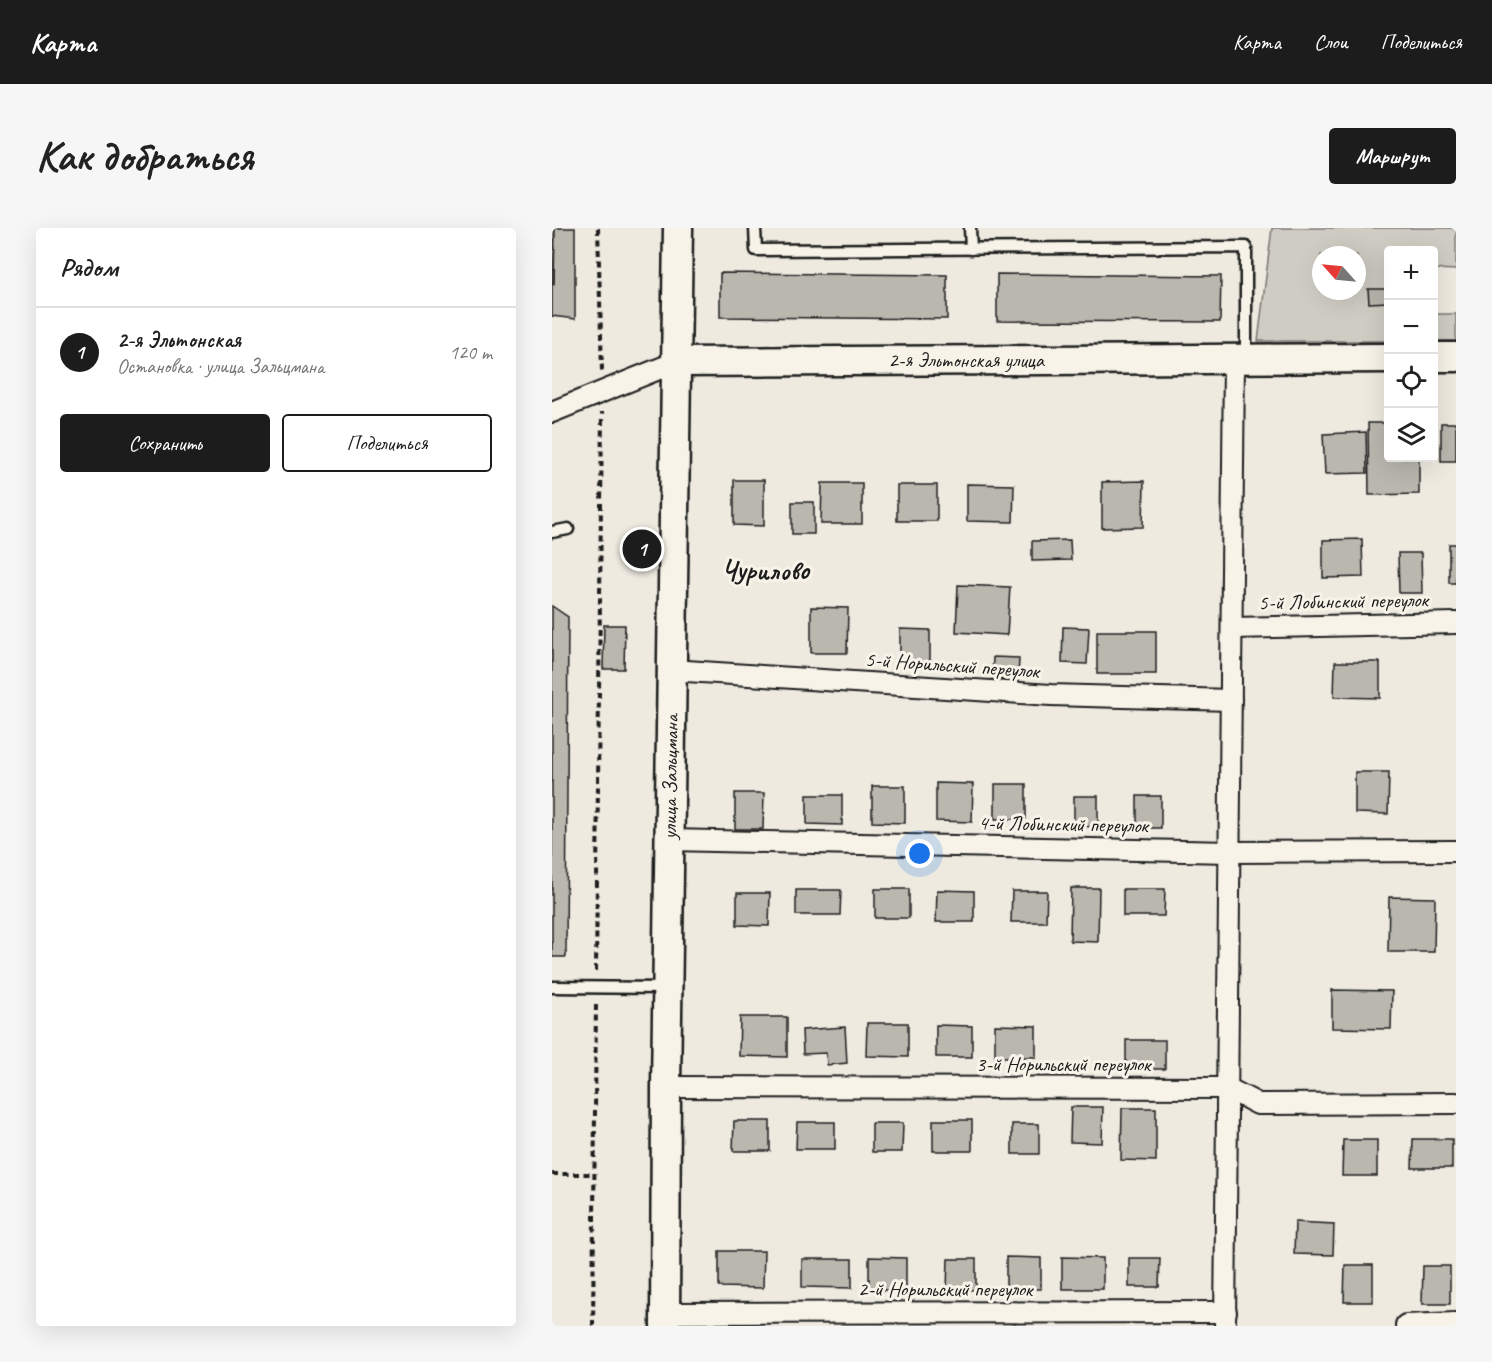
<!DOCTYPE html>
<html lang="ru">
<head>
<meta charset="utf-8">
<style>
  :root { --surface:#fff; --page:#f6f6f6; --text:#222; --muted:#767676; --line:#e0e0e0; --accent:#1c1c1c }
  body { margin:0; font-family:Caveat,sans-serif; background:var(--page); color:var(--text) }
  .controls { position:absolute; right:18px; top:18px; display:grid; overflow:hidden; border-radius:6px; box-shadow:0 6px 24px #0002 }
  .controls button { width:54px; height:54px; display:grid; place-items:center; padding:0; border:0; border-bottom:2px solid var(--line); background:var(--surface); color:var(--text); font:30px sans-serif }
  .compass { position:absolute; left:760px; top:18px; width:54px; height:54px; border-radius:50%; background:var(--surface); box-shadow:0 6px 24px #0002; rotate:297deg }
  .you { position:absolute; left:368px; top:626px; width:21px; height:21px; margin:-15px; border:4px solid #fff; border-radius:50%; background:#1a73e8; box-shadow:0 0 0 9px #1a73e833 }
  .badge { display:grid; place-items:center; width:39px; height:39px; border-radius:50%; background:var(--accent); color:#fff; font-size:20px; font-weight:700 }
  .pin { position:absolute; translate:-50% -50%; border:3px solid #fff; box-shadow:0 2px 6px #0006 }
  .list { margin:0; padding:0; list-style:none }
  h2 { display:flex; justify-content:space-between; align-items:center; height:78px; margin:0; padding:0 24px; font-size:26px }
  h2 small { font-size:20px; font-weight:400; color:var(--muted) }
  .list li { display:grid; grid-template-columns:39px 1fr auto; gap:18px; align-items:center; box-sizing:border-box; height:90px; padding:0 24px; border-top:2px solid var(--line) }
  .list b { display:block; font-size:22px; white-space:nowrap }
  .list p { margin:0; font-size:20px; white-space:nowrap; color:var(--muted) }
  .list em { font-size:20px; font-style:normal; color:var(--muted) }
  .actions { display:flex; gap:12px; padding:18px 24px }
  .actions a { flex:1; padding:14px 0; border:2px solid var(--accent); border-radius:6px; text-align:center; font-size:21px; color:var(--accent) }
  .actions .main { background:var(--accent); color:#fff }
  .icon { flex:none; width:33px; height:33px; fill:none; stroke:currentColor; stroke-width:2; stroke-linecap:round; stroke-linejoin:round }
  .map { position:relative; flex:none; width:904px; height:1098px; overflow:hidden; border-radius:6px }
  header { display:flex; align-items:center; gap:36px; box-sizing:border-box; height:84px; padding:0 30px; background:var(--accent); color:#fff }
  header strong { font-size:28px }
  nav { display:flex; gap:33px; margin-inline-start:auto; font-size:21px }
  .intro { display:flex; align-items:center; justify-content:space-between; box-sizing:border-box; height:144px; padding:0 36px }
  h1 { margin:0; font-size:42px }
  .button { padding:15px 27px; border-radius:6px; background:var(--accent); color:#fff; font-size:21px; font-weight:700 }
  main { display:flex; gap:36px; padding:0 36px }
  aside { flex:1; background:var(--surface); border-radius:6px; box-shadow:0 6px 24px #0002 }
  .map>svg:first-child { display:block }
  .green { fill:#cfccc3; stroke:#767470; stroke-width:1.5; fill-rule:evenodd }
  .building { fill:#bab7af; stroke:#1c1c1c; stroke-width:1.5 }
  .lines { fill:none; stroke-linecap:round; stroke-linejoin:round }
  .lane-casing { stroke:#1c1c1c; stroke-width:15 }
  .street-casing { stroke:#1c1c1c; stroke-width:24 }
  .secondary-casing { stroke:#1c1c1c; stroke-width:33 }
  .path { stroke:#1c1c1c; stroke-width:4; stroke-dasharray:6 4.5; stroke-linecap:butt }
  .lane { stroke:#f7f3e8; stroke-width:10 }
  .street { stroke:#f7f3e8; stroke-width:20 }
  .secondary { stroke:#f7f3e8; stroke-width:28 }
  .labels { text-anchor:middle; stroke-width:6; stroke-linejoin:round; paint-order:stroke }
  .street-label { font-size:21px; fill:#1c1c1c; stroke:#f7f3e8 }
  .district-label { font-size:27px; font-weight:bold; fill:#1c1c1c; stroke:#f7f3e8 }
</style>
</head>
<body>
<header>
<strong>Карта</strong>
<nav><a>Карта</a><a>Слои</a><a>Поделиться</a></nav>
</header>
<div class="intro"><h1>Как добраться</h1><a class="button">Маршрут</a></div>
<main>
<aside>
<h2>Рядом<small></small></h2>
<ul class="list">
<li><span class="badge">1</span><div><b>2-я Эльтонская</b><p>Остановка · улица Зальцмана</p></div><em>120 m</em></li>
</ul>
<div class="actions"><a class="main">Сохранить</a><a>Поделиться</a></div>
</aside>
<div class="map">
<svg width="904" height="1098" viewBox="0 0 904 1098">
  <rect width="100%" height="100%" fill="#eeeae0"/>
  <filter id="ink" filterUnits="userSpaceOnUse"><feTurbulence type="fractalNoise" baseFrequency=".0167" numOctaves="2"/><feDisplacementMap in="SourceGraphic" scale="12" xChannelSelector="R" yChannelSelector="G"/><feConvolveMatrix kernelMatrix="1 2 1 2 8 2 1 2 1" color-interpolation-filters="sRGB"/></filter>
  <g filter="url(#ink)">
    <g class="green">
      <path d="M720 0H904V42L882 41V22H836V113H706ZM769 27H805V63H769Z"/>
      <rect x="882" y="86" width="22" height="27"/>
    </g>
    <g class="building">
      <path d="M0 0H3L2 56H0Z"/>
      <path d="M3 0H23V91L0 88V56H2Z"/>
      <path d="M168 45 395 47V91L168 89Z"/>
      <path d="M445 46 669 48 668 94 445 93Z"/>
      <path d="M816 61H836V74L817 75Z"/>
      <path d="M816 195H836V230H867V266L817 267Z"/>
      <rect x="889" y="195" width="15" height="38"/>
      <path d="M814 204 815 245 773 246 771 206Z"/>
      <path d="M182 252H212V298L182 297Z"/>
      <path d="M592 253 591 299 550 300V254Z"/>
      <path d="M270 255H310V296H269Z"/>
      <path d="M415 256 462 257 461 294 415 293Z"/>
      <rect x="345" y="257" width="40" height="36"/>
      <rect x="240" y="274" width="22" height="32"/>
      <path d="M810 311 811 349 771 350V312Z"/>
      <path d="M518 312 519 332 480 333V313Z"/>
      <rect x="897" y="316" width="7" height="39"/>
      <path d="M846 325H869L870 365H847Z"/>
      <path d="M406 357 458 359 455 407 404 404Z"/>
      <path d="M0 378 16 389 14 729H0Z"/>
      <path d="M259 379 296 380 295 425H259Z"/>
      <path d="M52 397H73L72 441H51Z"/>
      <path d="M511 399 537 400 535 436 510 435Z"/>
      <path d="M348 401 378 402V434H348Z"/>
      <rect x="545" y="403" width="59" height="43"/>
      <path d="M441 429 467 430 466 451 440 450Z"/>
      <path d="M783 434H828V470L782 469Z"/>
      <path d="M803 544H837L836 586 803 585Z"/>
      <path d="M384 555 421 556 420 594 384 593Z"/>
      <rect x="443" y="556" width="31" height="35"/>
      <path d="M320 558H353V595L320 594Z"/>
      <path d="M183 565H212L211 601H183Z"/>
      <path d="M255 567H290V597L255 596Z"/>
      <path d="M522 568H546V599L522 598Z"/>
      <rect x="585" y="568" width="24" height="32"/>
      <path d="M519 660H547L546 714 518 713Z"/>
      <rect x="323" y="661" width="34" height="29"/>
      <path d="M571 661H613L612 688H571Z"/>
      <path d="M244 662H289L288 687H244Z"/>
      <path d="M385 662 422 663V694H384Z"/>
      <path d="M460 663H495L494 694H459Z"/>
      <path d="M185 665H218L217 698 185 697Z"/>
      <path d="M837 669 883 670 882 724H836Z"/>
      <path d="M780 762 840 763 839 801 780 800Z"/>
      <path d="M188 789H235V829L187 828Z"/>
      <path d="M315 795H356V829L314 828Z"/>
      <path d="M384 797 420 798V829H384Z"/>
      <path d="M443 797 484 798V829H443Z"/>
      <path d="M293 799 295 835 275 837 274 825 251 826 250 802Z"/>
      <rect x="574" y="812" width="39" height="29"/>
      <path d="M519 879H551L550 915 518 914Z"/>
      <path d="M570 880H604V933L569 932Z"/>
      <rect x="381" y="892" width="39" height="31"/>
      <path d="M182 893H218V923H181Z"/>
      <path d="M245 894H283V921H244Z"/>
      <path d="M320 895H351L350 924H320Z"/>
      <rect x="460" y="896" width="27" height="30"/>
      <path d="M861 911H900V940H860Z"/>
      <path d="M791 912H825V948H790Z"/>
      <path d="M743 994 782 996 781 1027 742 1026Z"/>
      <path d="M167 1023H212L211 1060 167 1059Z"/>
      <path d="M317 1029 354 1030V1062H317Z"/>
      <path d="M454 1029 489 1030V1061H454Z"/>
      <path d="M510 1029 551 1030V1061H510Z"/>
      <path d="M577 1030H608L607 1059H577Z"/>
      <path d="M250 1031H300V1060L250 1059Z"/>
      <path d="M396 1031H424V1062L395 1061Z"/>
      <path d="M793 1037H821V1074H792Z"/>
      <path d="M871 1038H898V1076H870Z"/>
    </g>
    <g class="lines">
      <defs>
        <g id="lane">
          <path d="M203 0 204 22 694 19V129"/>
          <path d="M418 0 419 21"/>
          <path d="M0 304 16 301"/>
          <path d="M0 759 114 760"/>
        </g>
        <g id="street">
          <path d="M0 184 124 134"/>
          <path d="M680 400 904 395"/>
          <path d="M119 442 499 467 679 472"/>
          <path d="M117 612 678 624 904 623"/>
          <path d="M114 859 675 860 706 876 904 875"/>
          <path d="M113 1085 674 1084"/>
          <path d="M854 1097 904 1095"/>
          <path d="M673 1098 682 130"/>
        </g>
        <g id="secondary">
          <path d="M882 129H904"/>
          <path d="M124 134 836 130"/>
          <path d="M113 1098 114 859 126 0"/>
        </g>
      </defs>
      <use href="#lane" class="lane-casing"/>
      <use href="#street" class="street-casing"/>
      <use href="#secondary" class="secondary-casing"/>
      <g class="path">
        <path d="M46 0 50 143"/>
        <path d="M44 743 50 184"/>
        <path d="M0 946H42"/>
        <path d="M41 1098 44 775"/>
      </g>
      <use href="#lane" class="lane"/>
      <use href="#street" class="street"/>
      <use href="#secondary" class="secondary"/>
    </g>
  </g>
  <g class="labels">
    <g class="street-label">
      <text x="414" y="139">2-я Эльтонская улица</text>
      <text transform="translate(791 373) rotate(-1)" y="7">5-й Лобинский переулок</text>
      <text transform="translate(400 437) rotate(4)" y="7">5-й Норильский переулок</text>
      <text transform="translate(118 549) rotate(-89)" y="7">улица Зальцмана</text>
      <text transform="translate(511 596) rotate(1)" y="7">4-й Лобинский переулок</text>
      <text x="511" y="843">3-й Норильский переулок</text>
      <text x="393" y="1068">2-й Норильский переулок</text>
    </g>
    <g class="district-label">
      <text x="213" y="351">Чурилово</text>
    </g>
  </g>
</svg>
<div class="controls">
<button>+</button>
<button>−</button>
<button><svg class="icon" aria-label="locate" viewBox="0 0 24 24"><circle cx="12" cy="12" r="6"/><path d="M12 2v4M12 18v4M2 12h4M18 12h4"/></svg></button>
<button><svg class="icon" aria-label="layers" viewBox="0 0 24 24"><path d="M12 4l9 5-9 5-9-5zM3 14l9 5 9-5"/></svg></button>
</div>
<svg class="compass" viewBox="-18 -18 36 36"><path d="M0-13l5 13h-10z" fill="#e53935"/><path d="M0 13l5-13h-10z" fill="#767676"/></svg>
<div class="you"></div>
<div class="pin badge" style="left:90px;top:321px">1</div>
</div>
</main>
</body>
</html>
